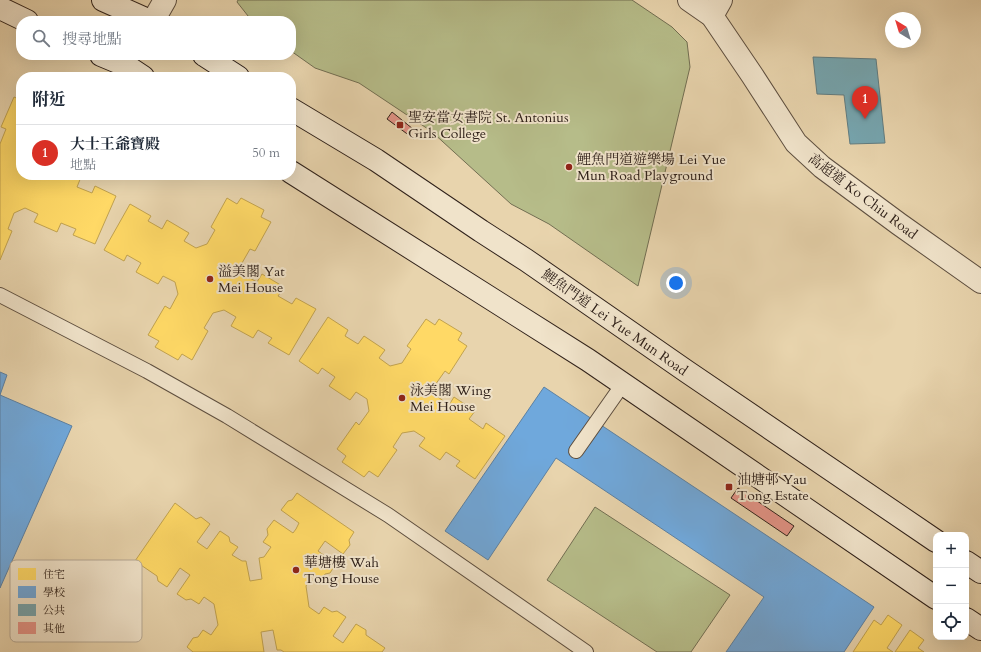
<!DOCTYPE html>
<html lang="zh-TW">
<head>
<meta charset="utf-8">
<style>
  :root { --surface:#fff; --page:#f2f2f3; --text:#1f2937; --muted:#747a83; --line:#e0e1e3; --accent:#d93025 }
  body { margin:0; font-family:Cardo,"Noto Serif TC",serif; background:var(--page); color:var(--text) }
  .controls { position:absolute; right:12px; bottom:12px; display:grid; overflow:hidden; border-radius:8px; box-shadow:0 4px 16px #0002 }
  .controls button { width:36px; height:36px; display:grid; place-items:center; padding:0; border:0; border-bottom:1px solid var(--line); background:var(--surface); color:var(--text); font:20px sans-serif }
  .compass { position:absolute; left:885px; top:12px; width:36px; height:36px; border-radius:50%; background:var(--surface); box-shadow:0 4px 16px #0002; rotate:322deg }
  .you { position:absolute; left:676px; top:283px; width:14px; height:14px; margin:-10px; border:3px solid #fff; border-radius:50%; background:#1a73e8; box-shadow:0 0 0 6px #1a73e833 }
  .badge { display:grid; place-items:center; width:26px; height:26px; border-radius:50%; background:var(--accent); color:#fff; font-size:13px; font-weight:700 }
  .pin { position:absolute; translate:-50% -33px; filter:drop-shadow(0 1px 2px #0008) }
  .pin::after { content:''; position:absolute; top:21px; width:14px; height:12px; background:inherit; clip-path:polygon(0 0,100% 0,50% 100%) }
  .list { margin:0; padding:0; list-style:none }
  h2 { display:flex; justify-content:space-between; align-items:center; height:52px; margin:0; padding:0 16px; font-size:17px }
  h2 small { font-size:13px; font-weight:400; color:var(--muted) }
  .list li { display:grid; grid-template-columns:26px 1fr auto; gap:12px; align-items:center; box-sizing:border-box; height:56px; padding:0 16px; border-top:1px solid var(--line) }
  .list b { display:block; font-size:15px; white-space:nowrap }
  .list p { margin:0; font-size:13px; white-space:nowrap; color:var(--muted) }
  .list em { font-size:13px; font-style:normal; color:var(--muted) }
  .icon { flex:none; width:22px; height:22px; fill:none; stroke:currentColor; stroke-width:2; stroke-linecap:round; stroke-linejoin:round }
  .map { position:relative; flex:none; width:981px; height:652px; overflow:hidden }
  .search { position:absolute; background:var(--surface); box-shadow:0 4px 16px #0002; left:16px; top:16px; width:280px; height:44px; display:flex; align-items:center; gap:10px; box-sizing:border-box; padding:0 14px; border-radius:16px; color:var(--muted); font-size:15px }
  .panel { position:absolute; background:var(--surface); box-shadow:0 4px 16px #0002; left:16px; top:72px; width:280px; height:108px; border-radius:16px }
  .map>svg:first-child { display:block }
  .green { fill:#b6bc89; stroke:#726e52 }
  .homes { fill:#ffd966; stroke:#c1a24f }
  .schools { fill:#6fa8dc; stroke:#5c80a2 }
  .public { fill:#76a5af; stroke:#617d82 }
  .building { fill:#e59488; stroke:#2f211a }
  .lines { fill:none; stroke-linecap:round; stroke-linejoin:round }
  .service-casing { stroke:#5d4e3f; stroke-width:16 }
  .minor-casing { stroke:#5d4e3f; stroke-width:24 }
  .tertiary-casing { stroke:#5d4e3f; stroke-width:24 }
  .secondary-casing { stroke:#2f211a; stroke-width:24 }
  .service { stroke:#f0e3ca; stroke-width:14 }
  .minor { stroke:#f0e3ca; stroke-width:22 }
  .tertiary { stroke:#f0e3ca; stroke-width:22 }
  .secondary { stroke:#f0e3ca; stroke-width:22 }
  .poi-dot { fill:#8f2418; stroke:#f0e3ca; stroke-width:1.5 }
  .labels { text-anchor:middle; stroke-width:4; stroke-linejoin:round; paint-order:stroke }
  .poi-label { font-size:14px; fill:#2f211a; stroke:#f0e3ca; text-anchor:start }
  .street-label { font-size:14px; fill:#2f211a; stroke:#f0e3ca }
  .key { fill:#f0e3ca; stroke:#b6a995; stroke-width:1 }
  .key-label { font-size:11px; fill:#2f211a }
</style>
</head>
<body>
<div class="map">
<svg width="981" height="652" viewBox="0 0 981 652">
  <rect width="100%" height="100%" fill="#e8d4ad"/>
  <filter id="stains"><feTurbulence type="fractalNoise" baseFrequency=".005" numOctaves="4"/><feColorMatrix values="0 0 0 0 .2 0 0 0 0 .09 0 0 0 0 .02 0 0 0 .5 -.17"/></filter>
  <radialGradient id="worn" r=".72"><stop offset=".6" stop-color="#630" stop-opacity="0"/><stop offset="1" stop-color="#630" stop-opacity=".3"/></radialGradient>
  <g class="green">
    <path d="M238 0H632L672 27 687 42 690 67 638 286 549 224 511 204 431 131 359 83 315 68 291 51V21H252L237 2Z"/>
    <path d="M595 507 730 595 691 652H657L547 580Z"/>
  </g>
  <g class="homes">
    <path d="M14 97 21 100V175H51L54 176 55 175H76L81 177 77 187 92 193 95 186 116 196 95 244 73 235 76 229 61 223 57 232 34 222 38 214 25 208 14 213 8 229 12 231 0 260V144L6 129 1 127Z"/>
    <path d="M227 198 237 204 241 198 264 210 261 217 271 222 255 251 250 249 242 263 246 276 257 282 262 274 284 287 278 296 292 304 296 298 316 309 289 355 268 343 272 338 258 330 253 338 231 326 236 317 224 310 213 313 204 328 208 331 192 360 182 354 178 360 155 347 159 341 148 335 165 306 170 309 178 294 175 282 163 276 158 284 136 272 141 263 127 255 124 261 104 250 130 204 151 216 148 221 162 229 167 220 189 233 184 241 196 248 207 244 215 230 211 227Z"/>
    <path d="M328 317 348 330 345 336 358 344 364 336 385 350 379 358 390 366 402 363 411 349 407 346 426 319 435 325 439 319 462 333 458 340 467 346 449 374 445 371 435 385 438 397 449 405 454 397 475 411 469 419 483 429 486 423 505 436 475 479 456 466 460 461 446 452 440 460 419 446 425 438 414 431 402 433 393 447 397 450 378 477 369 471 364 477 342 462 346 456 337 449 356 422 359 425 369 411 367 399 356 392 350 400 329 386 335 377 322 368 318 374 299 361Z"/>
    <path d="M297 493 354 532 349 540 350 545 343 554 325 541 318 551 336 564 330 573 325 574 320 581 312 576 306 586 309 607 319 614 324 607 332 612 337 611 346 617 333 636 343 643 356 624 366 630V635L385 648 382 652H284L281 650H277L273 630 261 632 264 652H193L187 647 193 638 198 637 203 630 211 635 218 625 214 604 204 597 199 604 191 599 186 600 177 594 190 575 180 568 167 587 158 581 157 576 135 561 175 503 196 519 201 517 210 524 197 542 207 549 220 531 229 537 230 542 238 547 232 555 242 561H246L250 581 262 579 259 558 264 557 271 547 263 542 268 535 267 529 274 520 293 533 296 529 299 523 281 510 288 501 292 500Z"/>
    <path d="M888 615 902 625 887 648 893 652H853L874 620 881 625Z"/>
    <path d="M794 630 804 637 808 631 829 645 824 652H797L785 644Z"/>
    <path d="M910 630 924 640 918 648 924 652H895Z"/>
  </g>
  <g class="schools">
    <path d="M0 372 7 375 0 395 72 426 0 588Z"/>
    <path d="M544 387 874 607 844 652H726L764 597 556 458 488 560 445 531Z"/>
  </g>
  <path class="public" d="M813 57 876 59 885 143 850 144 844 95 817 94Z"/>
  <g class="building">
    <path d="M392 112 418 133 414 139 387 119Z"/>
    <path d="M738 488 794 526 787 536 731 498Z"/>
  </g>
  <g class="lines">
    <defs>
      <g id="service">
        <path d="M0 295 147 371 227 416 388 515 586 652"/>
        <path d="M576 451 623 384"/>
      </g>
      <path id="minor" d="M712 16 721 0"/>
      <g id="tertiary">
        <path d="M689 0 712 16 752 75 796 143 822 167 899 224 981 282"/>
        <path d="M153 21 165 0"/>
      </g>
      <g id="secondary">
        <path d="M103 0 150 21"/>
        <path d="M0 8 27 21"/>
        <path d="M101 55 125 65 143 77"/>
        <path d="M204 55 238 77"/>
        <path d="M291 109 376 160 481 231 526 260 686 371 936 541"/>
        <path d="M291 172 588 360 936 598"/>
        <path d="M966 562 981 572"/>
        <path d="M966 619 981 629"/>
      </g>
    </defs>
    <use href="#service" class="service-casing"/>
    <use href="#minor" class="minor-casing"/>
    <use href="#tertiary" class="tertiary-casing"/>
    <use href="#secondary" class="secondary-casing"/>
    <use href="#service" class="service"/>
    <use href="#minor" class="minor"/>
    <use href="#tertiary" class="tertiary"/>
    <use href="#secondary" class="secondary"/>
  </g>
  <g class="poi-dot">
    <rect x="396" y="121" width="8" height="8" rx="2"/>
    <circle cx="569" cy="167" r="4"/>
    <circle cx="210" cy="279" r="4"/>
    <circle cx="402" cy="398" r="4"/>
    <rect x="725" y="483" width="8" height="8" rx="2"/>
    <circle cx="296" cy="570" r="4"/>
  </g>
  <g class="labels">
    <g class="poi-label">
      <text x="408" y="122">聖安當女書院 St. Antonius<tspan x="408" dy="16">Girls College</tspan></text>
      <text x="577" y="164">鯉魚門道遊樂場 Lei Yue<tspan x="577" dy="16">Mun Road Playground</tspan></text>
      <text x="218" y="276">溢美閣 Yat<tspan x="218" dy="16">Mei House</tspan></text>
      <text x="410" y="395">泳美閣 Wing<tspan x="410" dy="16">Mei House</tspan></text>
      <text x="737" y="484">油塘邨 Yau<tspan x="737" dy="16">Tong Estate</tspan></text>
      <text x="304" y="567">華塘樓 Wah<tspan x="304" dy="16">Tong House</tspan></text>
    </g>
    <g class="street-label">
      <text transform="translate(863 196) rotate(37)" y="5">高超道 Ko Chiu Road</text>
      <text transform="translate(615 322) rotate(35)" y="5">鯉魚門道 Lei Yue Mun Road</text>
    </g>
  </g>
  <rect x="10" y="560" width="132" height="82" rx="6" class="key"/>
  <rect x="18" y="568" width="18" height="12" fill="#ffd966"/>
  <rect x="18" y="586" width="18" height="12" fill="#6fa8dc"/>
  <rect x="18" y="604" width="18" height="12" fill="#76a5af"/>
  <rect x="18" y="622" width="18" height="12" fill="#e59488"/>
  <g class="key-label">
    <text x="43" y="578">住宅</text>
    <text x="43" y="596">學校</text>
    <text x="43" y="614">公共</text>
    <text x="43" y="632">其他</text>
  </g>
  <rect width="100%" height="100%" filter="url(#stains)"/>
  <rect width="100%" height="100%" fill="url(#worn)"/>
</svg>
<div class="controls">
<button>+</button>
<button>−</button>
<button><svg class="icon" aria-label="locate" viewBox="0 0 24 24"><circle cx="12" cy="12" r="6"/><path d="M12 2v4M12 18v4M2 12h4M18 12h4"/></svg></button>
</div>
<svg class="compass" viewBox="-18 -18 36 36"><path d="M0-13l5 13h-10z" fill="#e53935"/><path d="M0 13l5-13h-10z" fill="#747a83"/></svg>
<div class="you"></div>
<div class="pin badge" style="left:865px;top:119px">1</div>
<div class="search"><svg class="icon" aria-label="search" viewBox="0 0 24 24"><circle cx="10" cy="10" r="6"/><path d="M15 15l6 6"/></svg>搜尋地點</div>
<section class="panel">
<h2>附近<small></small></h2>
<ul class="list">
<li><span class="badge">1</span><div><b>大士王爺寶殿</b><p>地點</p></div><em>50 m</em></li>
</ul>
</section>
</div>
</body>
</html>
